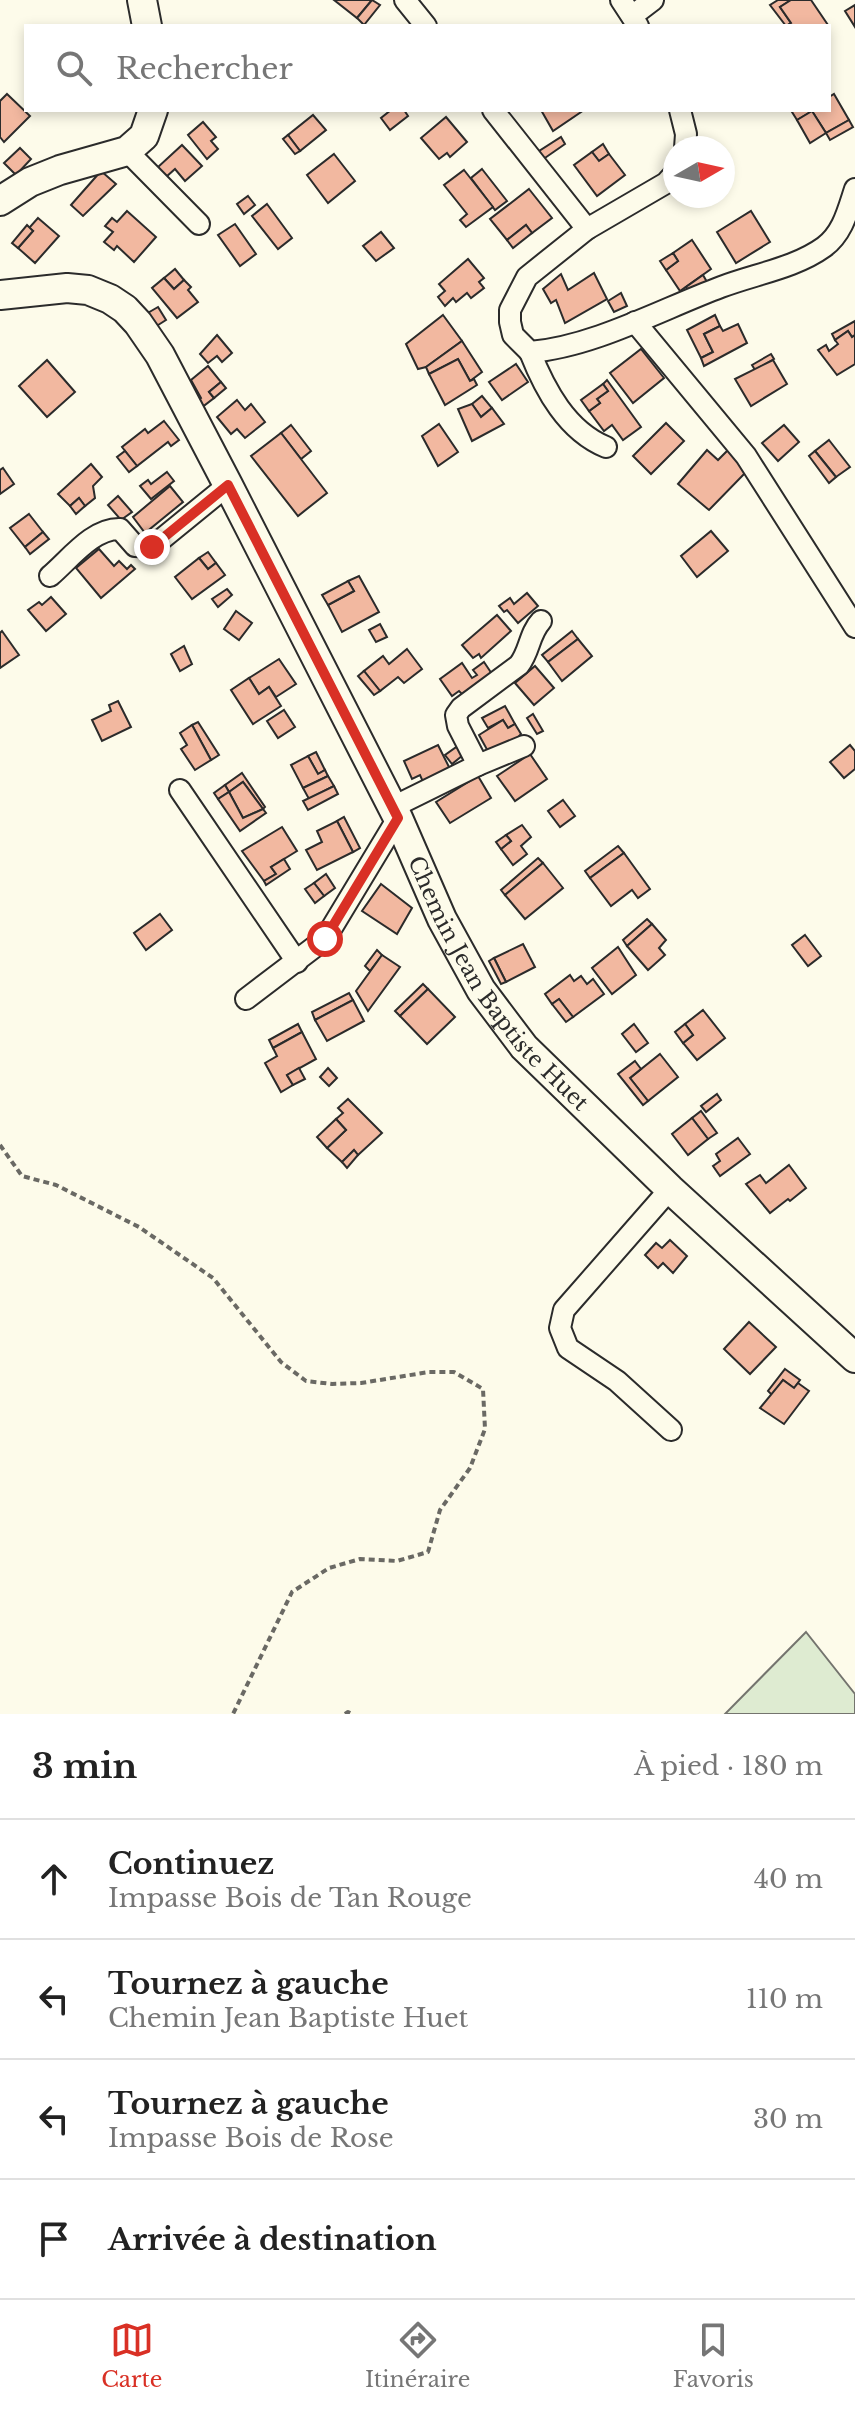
<!DOCTYPE html>
<html lang="fr">
<head>
<meta charset="utf-8">
<style>
  :root { --surface:#fff; --page:#f6f6f6; --text:#222; --muted:#767676; --line:#e0e0e0; --accent:#d93025 }
  body { margin:0; font-family:"Libre Baskerville",serif; background:var(--page); color:var(--text) }
  .compass { position:absolute; left:663px; top:136px; width:72px; height:72px; border-radius:50%; background:var(--surface); box-shadow:0 4px 12px #0003; rotate:81deg }
  .stop { position:absolute; width:24px; height:24px; margin:-18px; border:6px solid #d93025; border-radius:50%; background:#fff }
  .stop.end { background:#d93025; border-color:#fff; box-shadow:0 2px 8px #0008 }
  .list { margin:0; padding:0; list-style:none }
  h2 { display:flex; justify-content:space-between; align-items:center; height:104px; margin:0; padding:0 32px; font-size:34px }
  h2 small { font-size:26px; font-weight:400; color:var(--muted) }
  .list li { display:grid; grid-template-columns:52px 1fr auto; gap:24px; align-items:center; box-sizing:border-box; height:120px; padding:0 32px; border-top:2px solid var(--line) }
  .list b { display:block; font-size:30px; white-space:nowrap }
  .list p { margin:0; font-size:26px; white-space:nowrap; color:var(--muted) }
  .list em { font-size:26px; font-style:normal; color:var(--muted) }
  .icon { flex:none; width:44px; height:44px; fill:none; stroke:currentColor; stroke-width:2; stroke-linecap:round; stroke-linejoin:round }
  .map { position:relative; flex:none; width:855px; height:1714px; overflow:hidden }
  .search { position:absolute; background:var(--surface); box-shadow:0 4px 12px #0003; left:24px; right:24px; top:24px; height:88px; display:flex; align-items:center; gap:20px; box-sizing:border-box; padding:0 28px; border-radius:0px; color:var(--muted); font-size:30px }
  .sheet { height:584px; background:var(--surface) }
  nav { display:flex; justify-content:space-around; align-items:center; box-sizing:border-box; height:112px; border-top:2px solid var(--line); background:var(--surface); font-size:22px; color:var(--muted) }
  nav a { display:grid; justify-items:center; gap:4px }
  nav .on { color:var(--accent) }
  .map>svg:first-child { display:block }
  .green { fill:#deebd1; stroke:#74746e; stroke-width:2 }
  .building { fill:#f2b8a0; stroke:#2b2b2b; stroke-width:2 }
  .lines { fill:none; stroke-linecap:round; stroke-linejoin:round }
  .street-casing { stroke:#2b2b2b; stroke-width:24 }
  .secondary-casing { stroke:#2b2b2b; stroke-width:32 }
  .path { stroke:#6a6964; stroke-width:4; stroke-dasharray:6 4; stroke-linecap:butt }
  .street { stroke:#fdfbea; stroke-width:20 }
  .secondary { stroke:#fdfbea; stroke-width:28 }
  .route { stroke:#d93025; stroke-width:10 }
  .labels { text-anchor:middle; stroke-width:6; stroke-linejoin:round; paint-order:stroke }
  .street-label { font-size:22px; fill:#2b2b2b; stroke:#fdfbea }
</style>
</head>
<body>
<div class="map">
<svg width="855" height="1714" viewBox="0 0 855 1714">
  <rect width="100%" height="100%" fill="#fdfbea"/>
  <path class="green" d="M806 1632 855 1694V1714H725Z"/>
  <g class="building">
    <path d="M334 0H372L357 18Z"/>
    <path d="M372 0 380 5 364 25 357 18Z"/>
    <path d="M778 0H791L780 7 791 23 786 26 770 5Z"/>
    <path d="M791 0H811L828 25 786 26 791 23 780 7Z"/>
    <path d="M855 5V27L845 11Z"/>
    <path d="M7 94 30 116 4 142 0 137V101Z"/>
    <path d="M834 94 849 120 826 133 812 111 829 110V97Z"/>
    <path d="M391 110H404L408 116 390 130 381 118Z"/>
    <path d="M541 110H584L553 131Z"/>
    <path d="M795 110H811L812 111 797 120 792 112Z"/>
    <path d="M812 111 826 133 810 143 797 120Z"/>
    <path d="M313 115 326 130 300 151 288 135Z"/>
    <path d="M446 117 467 142 450 157 447 153 439 159 421 138Z"/>
    <path d="M849 120 853 127 830 140 826 133Z"/>
    <path d="M203 122 216 137 211 141 218 149 207 159 188 135Z"/>
    <path d="M288 135 300 151 295 154 283 139Z"/>
    <path d="M561 137 565 144 542 160 536 153Z"/>
    <path d="M603 144 609 154 599 161 592 152Z"/>
    <path d="M182 145 202 166 185 181 175 169 166 177 158 167Z"/>
    <path d="M20 148 31 159 16 175 4 163Z"/>
    <path d="M592 152 599 161 609 154 625 175 597 196 574 165Z"/>
    <path d="M334 154 355 181 328 203 307 175Z"/>
    <path d="M482 169 507 201 495 210 471 178Z"/>
    <path d="M464 170 493 207 466 227 460 220 467 214 444 185Z"/>
    <path d="M101 171 116 184 83 216 71 205Z"/>
    <path d="M529 189 552 218 532 233 526 225 507 240 490 219Z"/>
    <path d="M248 196 255 205 244 214 237 204Z"/>
    <path d="M267 204 292 238 278 249 252 216Z"/>
    <path d="M127 211 156 237 134 262 117 246 114 250 104 242 113 232 105 226 112 218 117 222Z"/>
    <path d="M751 211 770 242 736 263 717 232Z"/>
    <path d="M38 218 59 236 35 263 18 248 33 231 29 228Z"/>
    <path d="M235 224 256 254 240 266 218 235Z"/>
    <path d="M27 225 33 231 18 248 12 243Z"/>
    <path d="M526 225 532 233 513 248 507 240Z"/>
    <path d="M381 232 394 248 376 261 363 246Z"/>
    <path d="M692 240 711 269 680 291 666 270 678 261 673 253Z"/>
    <path d="M673 253 678 261 666 270 660 261Z"/>
    <path d="M468 259 484 278 479 282 484 288 471 298 467 293 456 302 453 298 445 306 438 297 445 291 439 284Z"/>
    <path d="M175 269 184 280 174 289 164 278Z"/>
    <path d="M594 273 607 299 565 323 556 300 551 303 543 289 561 274 568 290Z"/>
    <path d="M703 275 707 282 690 293 686 287Z"/>
    <path d="M164 278 174 289 184 280 191 287 188 290 198 302 177 318 152 288Z"/>
    <path d="M621 293 627 306 614 312 608 301Z"/>
    <path d="M158 307 166 320 155 327 146 314Z"/>
    <path d="M443 315 462 341 426 367 418 369 406 344Z"/>
    <path d="M715 315 720 326 704 334 713 352 701 358 687 330Z"/>
    <path d="M855 321V335L852 337 848 331 835 340 832 334Z"/>
    <path d="M738 324 747 343 704 366 701 358 713 352 704 334 720 326 723 331Z"/>
    <path d="M848 331 852 337 855 335V364L837 375 818 350 826 345 829 351 838 344 835 340Z"/>
    <path d="M217 335 232 353 222 362 217 356 208 363 200 354Z"/>
    <path d="M462 341 482 372 470 381 458 359 429 374 426 367Z"/>
    <path d="M641 349 664 378 633 403 610 373Z"/>
    <path d="M771 354 774 359 755 370 752 365Z"/>
    <path d="M458 359 470 381 474 379 477 385 445 405 429 374Z"/>
    <path d="M47 360 75 392 47 417 19 386Z"/>
    <path d="M773 360 787 384 751 406 735 379Z"/>
    <path d="M516 364 528 382 502 400 489 382Z"/>
    <path d="M208 366 221 382 209 392 214 398 201 408 196 402 201 398 191 380Z"/>
    <path d="M607 380 641 427 623 440 612 425 604 431 589 411 600 403 597 399 608 391 603 384Z"/>
    <path d="M221 382 226 388 214 398 209 392Z"/>
    <path d="M603 384 608 391 597 399 600 403 589 411 581 400Z"/>
    <path d="M482 396 492 408 481 417 472 404Z"/>
    <path d="M237 400 245 410 251 404 265 422 245 438 237 429 231 434 217 417Z"/>
    <path d="M472 404 481 417 492 408 504 424 472 441 458 409Z"/>
    <path d="M164 421 179 440 171 446 168 442 137 466 122 447 145 429 148 433Z"/>
    <path d="M666 423 684 441 651 474 633 456Z"/>
    <path d="M439 424 458 452 438 466 422 436Z"/>
    <path d="M291 425 311 451 301 459 281 433Z"/>
    <path d="M784 425 799 442 778 461 762 443Z"/>
    <path d="M281 433 327 493 298 516 251 456Z"/>
    <path d="M829 440 850 467 836 477 815 451Z"/>
    <path d="M707 450 718 460 728 450 748 470 709 510 678 484Z"/>
    <path d="M125 451 137 466 129 472 117 457Z"/>
    <path d="M815 451 836 477 829 483 809 456Z"/>
    <path d="M91 464 102 477 93 486 95 498 85 506 79 498 70 506 58 494Z"/>
    <path d="M3 468 14 484 0 494V470Z"/>
    <path d="M167 472 174 481 151 499 140 486 148 480 151 484Z"/>
    <path d="M170 486 183 502 145 533 133 517Z"/>
    <path d="M118 496 132 512 121 520 108 505Z"/>
    <path d="M79 498 85 506 76 514 70 506Z"/>
    <path d="M29 514 43 532 25 547 10 528Z"/>
    <path d="M711 531 728 551 697 577 681 556Z"/>
    <path d="M43 532 49 539 30 554 25 547Z"/>
    <path d="M99 549 114 566 119 561 127 569 131 565 135 569 101 598 76 568Z"/>
    <path d="M208 552 216 563 208 569 199 558Z"/>
    <path d="M199 558 208 569 216 563 225 575 192 599 175 577Z"/>
    <path d="M359 576 379 612 342 632 328 605 354 591 348 581Z"/>
    <path d="M348 581 354 591 328 605 322 595Z"/>
    <path d="M227 589 232 595 218 607 212 599Z"/>
    <path d="M527 593 538 606 518 623 507 610 504 612 499 606 510 598 514 604Z"/>
    <path d="M51 597 66 614 46 631 28 610 39 602 42 605Z"/>
    <path d="M236 611 252 623 239 640 224 629Z"/>
    <path d="M497 615 511 631 481 658 479 654 473 658 462 645Z"/>
    <path d="M380 624 387 637 376 642 369 630Z"/>
    <path d="M2 631 19 655 0 668V633Z"/>
    <path d="M572 631 578 639 548 662 542 655Z"/>
    <path d="M578 639 592 656 562 681 548 662Z"/>
    <path d="M184 646 192 664 180 671 171 654Z"/>
    <path d="M407 649 422 669 404 683 398 677 380 691 364 671 383 656 389 664Z"/>
    <path d="M279 659 296 684 276 697 269 687 259 694 249 678Z"/>
    <path d="M484 662 492 674 464 696 459 691 452 696 440 679 462 663 472 678 477 675 473 670Z"/>
    <path d="M535 666 554 688 534 705 515 683Z"/>
    <path d="M364 671 380 691 374 695 358 676Z"/>
    <path d="M249 678 259 694 269 687 281 706 253 724 231 690Z"/>
    <path d="M118 701 131 727 102 741 92 720 111 711 109 705Z"/>
    <path d="M505 706 515 724 508 728 503 720 488 728 482 718Z"/>
    <path d="M284 710 295 727 278 738 267 721Z"/>
    <path d="M533 714 543 731 537 734 527 718Z"/>
    <path d="M503 720 508 728 515 724 521 734 515 741 490 755 479 735Z"/>
    <path d="M198 722 219 755 211 760 192 725Z"/>
    <path d="M192 725 211 760 195 770 181 749 187 745 180 733Z"/>
    <path d="M462 743 468 751 452 764 445 755Z"/>
    <path d="M438 745 451 771 424 784 420 775 412 779 404 761Z"/>
    <path d="M850 745 855 751V769L844 778 830 762Z"/>
    <path d="M316 752 325 770 318 774 308 756Z"/>
    <path d="M530 754 547 779 515 801 497 776Z"/>
    <path d="M308 756 318 774 325 770 328 776 303 788 291 765Z"/>
    <path d="M242 773 265 807 263 809 243 782 229 792 225 785Z"/>
    <path d="M328 776 334 786 309 799 303 788Z"/>
    <path d="M478 776 491 798 450 823 436 802Z"/>
    <path d="M243 782 263 809 243 818 229 792Z"/>
    <path d="M225 785 229 792 218 799 214 793Z"/>
    <path d="M334 786 338 794 308 810 303 801Z"/>
    <path d="M229 792 243 818 263 809 266 813 240 831 218 799Z"/>
    <path d="M563 800 575 816 560 827 548 811Z"/>
    <path d="M344 817 360 848 353 852 337 821Z"/>
    <path d="M337 821 353 852 317 870 306 850 322 842 317 831Z"/>
    <path d="M522 825 531 837 521 846 527 854 513 865 501 849 511 841 506 835Z"/>
    <path d="M282 827 297 851 271 867 276 874 264 881 242 851Z"/>
    <path d="M506 835 511 841 501 849 496 842Z"/>
    <path d="M618 846 624 853 590 878 585 871Z"/>
    <path d="M624 853 650 889 638 898 632 890 611 906 590 878Z"/>
    <path d="M538 858 543 863 505 895 501 890Z"/>
    <path d="M284 859 290 869 266 885 264 881 276 874 271 867Z"/>
    <path d="M543 863 563 888 525 919 505 895Z"/>
    <path d="M326 874 335 888 324 896 314 883Z"/>
    <path d="M314 883 324 896 315 903 305 889Z"/>
    <path d="M381 884 412 908 397 934 362 911Z"/>
    <path d="M160 914 172 930 146 950 134 933Z"/>
    <path d="M647 919 652 924 627 946 623 940Z"/>
    <path d="M652 924 666 940 659 948 665 955 648 970 627 946Z"/>
    <path d="M805 935 821 956 808 966 792 945Z"/>
    <path d="M523 944 535 967 506 982 494 958Z"/>
    <path d="M618 947 636 975 612 994 592 968Z"/>
    <path d="M377 950 382 955 370 971 365 966Z"/>
    <path d="M382 955 400 967 368 1011 356 991Z"/>
    <path d="M494 958 506 982 501 984 489 961Z"/>
    <path d="M570 975 574 981 581 976 587 984 593 979 604 994 573 1017 559 999 552 1004 545 994Z"/>
    <path d="M423 984 428 989 400 1016 395 1011Z"/>
    <path d="M428 989 455 1017 427 1044 400 1016Z"/>
    <path d="M349 993 353 1000 315 1020 312 1012Z"/>
    <path d="M559 999 573 1017 566 1022 552 1004Z"/>
    <path d="M353 1000 364 1021 327 1041 315 1020Z"/>
    <path d="M703 1010 725 1038 697 1060 683 1043 693 1035 685 1024Z"/>
    <path d="M298 1024 302 1032 273 1048 269 1040Z"/>
    <path d="M634 1024 648 1043 636 1052 622 1034Z"/>
    <path d="M685 1024 693 1035 683 1043 675 1032Z"/>
    <path d="M302 1032 316 1059 287 1075 293 1085 281 1092 265 1063 277 1056 273 1048Z"/>
    <path d="M660 1054 678 1077 648 1101 630 1078Z"/>
    <path d="M635 1061 641 1069 630 1078 648 1101 643 1105 618 1074Z"/>
    <path d="M299 1068 305 1079 293 1085 287 1075Z"/>
    <path d="M328 1068 337 1078 329 1086 320 1077Z"/>
    <path d="M717 1094 721 1100 706 1112 701 1106Z"/>
    <path d="M348 1099 382 1133 358 1155 354 1150 342 1162 327 1148 346 1130 336 1119 343 1113 338 1108Z"/>
    <path d="M701 1111 717 1133 708 1139 692 1118Z"/>
    <path d="M692 1118 708 1139 688 1155 672 1134Z"/>
    <path d="M336 1119 346 1130 327 1148 317 1137Z"/>
    <path d="M738 1138 750 1154 720 1176 713 1166 720 1161 716 1154Z"/>
    <path d="M354 1150 358 1155 347 1168 342 1162Z"/>
    <path d="M789 1165 806 1188 790 1201 788 1199 770 1213 746 1184 760 1175 766 1183Z"/>
    <path d="M670 1240 687 1256 673 1273 663 1263 658 1268 645 1255 656 1243 662 1248Z"/>
    <path d="M749 1322 776 1347 750 1374 724 1349Z"/>
    <path d="M785 1369 800 1380 794 1388 783 1380 772 1395 768 1391Z"/>
    <path d="M783 1380 794 1388 798 1383 809 1391 784 1424 760 1408Z"/>
  </g>
  <g class="lines">
    <defs>
      <g id="street">
        <path d="M405 0 426 26"/>
        <path d="M621 0 638 26"/>
        <path d="M632 16 653 0"/>
        <path d="M493 110 587 229"/>
        <path d="M680 110 686 134 685 148"/>
        <path d="M127 151 199 224"/>
        <path d="M675 173 666 183 587 229 527 277 510 310V322L513 335 530 352C593 347 662 309 721 287 755 274 795 268 824 247 843 233 848 210 855 189"/>
        <path d="M635 322 746 456 855 627"/>
        <path d="M530 352C545 390 567 431 606 447"/>
        <path d="M50 576C70 559 93 528 120 529L135 546 152 547 228 485"/>
        <path d="M478 765 458 726 456 715 461 708 519 665C530 651 529 634 541 621"/>
        <path d="M180 790 297 962"/>
        <path d="M393 807 478 765 524 746"/>
        <path d="M246 999 325 939 398 818"/>
        <path d="M670 1189 564 1310 560 1328 568 1348 617 1381 671 1430"/>
      </g>
      <g id="secondary">
        <path d="M142 0 147 26"/>
        <path d="M0 201 30 182 60 170 127 151 144 136 153 110"/>
        <path id="s1" d="M0 295 67 288 88 290 110 299 125 309 138 323 160 355 228 485 398 818 442 919 481 990 524 1047 670 1189 855 1358"/>
      </g>
    </defs>
    <use href="#street" class="street-casing"/>
    <use href="#secondary" class="secondary-casing"/>
    <g class="path">
      <path d="M0 1145 22 1176 56 1185 139 1227 213 1278 281 1362 306 1381 332 1384 361 1383 429 1372H454L483 1389 485 1429 470 1468 440 1510 428 1552 397 1561 360 1559 329 1568 292 1592 233 1714"/>
      <path d="M345 1714 348 1712 352 1714"/>
    </g>
    <use href="#street" class="street"/>
    <use href="#secondary" class="secondary"/>
  </g>
  <g class="lines">
    <path class="route" d="M152 547 228 485 398 818 325 939"/>
  </g>
  <g class="labels">
    <g class="street-label">
      <text dy="8" stroke="none"><textPath href="#s1" startOffset="904">Chemin Jean Baptiste Huet</textPath></text>
    </g>
  </g>
</svg>
<svg class="compass" viewBox="-18 -18 36 36"><path d="M0-13l5 13h-10z" fill="#e53935"/><path d="M0 13l5-13h-10z" fill="#767676"/></svg>
<div class="stop" style="left:325px;top:939px"></div>
<div class="stop end" style="left:152px;top:547px"></div>
<div class="search"><svg class="icon" aria-label="search" viewBox="0 0 24 24"><circle cx="10" cy="10" r="6"/><path d="M15 15l6 6"/></svg>Rechercher</div>
</div>
<section class="sheet">
<h2>3 min<small>À pied · 180 m</small></h2>
<ul class="list">
<li><svg class="icon" aria-label="ahead" viewBox="0 0 24 24"><path d="M12 20V5M6 11l6-6 6 6"/></svg><div><b>Continuez</b><p>Impasse Bois de Tan Rouge</p></div><em>40 m</em></li>
<li><svg class="icon" aria-label="left" viewBox="0 0 24 24"><path d="M17 20v-9H6M10 6l-5 5 5 5"/></svg><div><b>Tournez à gauche</b><p>Chemin Jean Baptiste Huet</p></div><em>110 m</em></li>
<li><svg class="icon" aria-label="left" viewBox="0 0 24 24"><path d="M17 20v-9H6M10 6l-5 5 5 5"/></svg><div><b>Tournez à gauche</b><p>Impasse Bois de Rose</p></div><em>30 m</em></li>
<li><svg class="icon" aria-label="arrive" viewBox="0 0 24 24"><path d="M6 21V4h12l-3 4 3 4H6"/></svg><div><b>Arrivée à destination</b></div></li>
</ul>
</section>
<nav>
<a class="on"><svg class="icon" aria-label="map" viewBox="0 0 24 24"><path d="M3 6l6-2 6 2 6-2v14l-6 2-6-2-6 2zM9 4v14M15 6v14"/></svg>Carte</a>
<a><svg class="icon" aria-label="directions" viewBox="0 0 24 24"><path d="M12 3l9 9-9 9-9-9zM9 14v-3h6M13 9l2 2-2 2"/></svg>Itinéraire</a>
<a><svg class="icon" aria-label="saved" viewBox="0 0 24 24"><path d="M7 4h10v16l-5-4-5 4z"/></svg>Favoris</a>
</nav>
</body>
</html>
